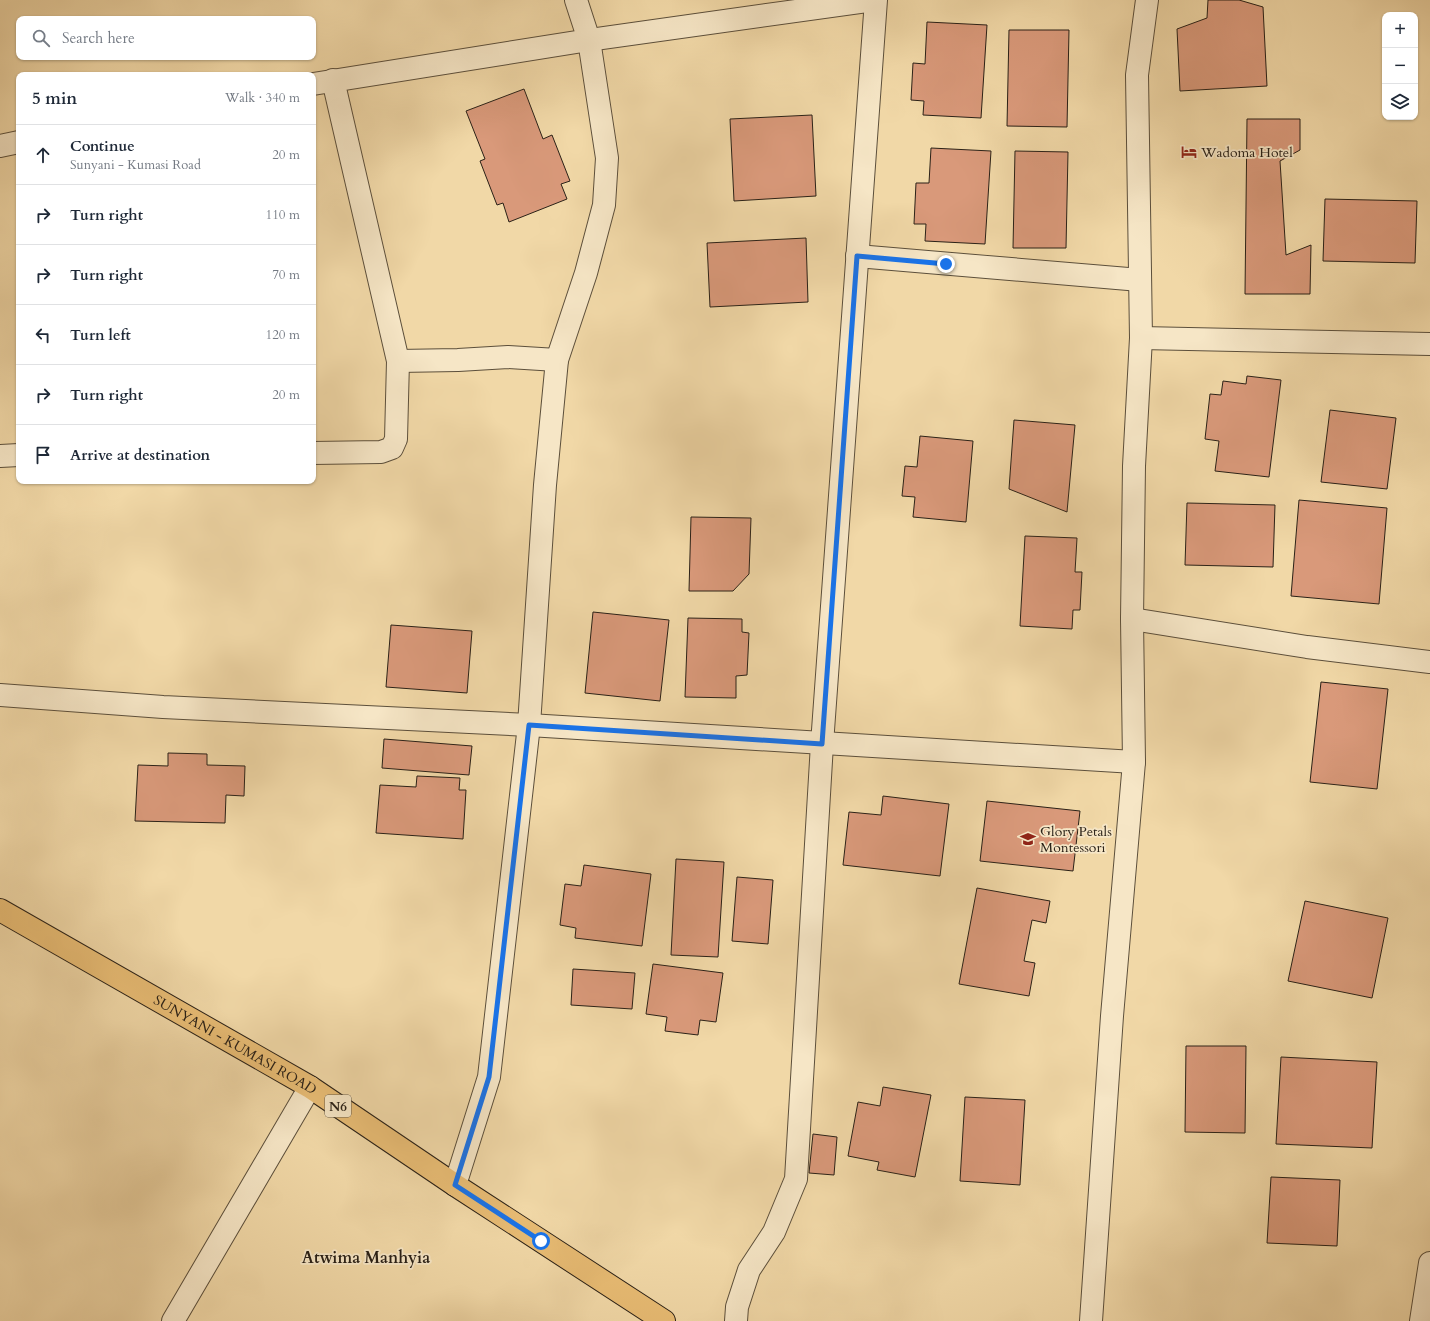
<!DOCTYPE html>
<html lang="en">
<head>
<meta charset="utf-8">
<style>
  :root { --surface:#fff; --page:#f6f6f7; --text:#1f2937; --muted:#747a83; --line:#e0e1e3 }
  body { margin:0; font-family:Cardo,serif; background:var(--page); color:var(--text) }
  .controls { position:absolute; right:12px; top:12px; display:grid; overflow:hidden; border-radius:8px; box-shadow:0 1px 3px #0004 }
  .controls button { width:36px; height:36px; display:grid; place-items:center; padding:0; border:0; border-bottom:1px solid var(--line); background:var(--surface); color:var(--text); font:20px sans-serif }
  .stop { position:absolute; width:12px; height:12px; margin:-9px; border:3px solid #1a73e8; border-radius:50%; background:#fff }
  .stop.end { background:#1a73e8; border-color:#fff; box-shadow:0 1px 4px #0008 }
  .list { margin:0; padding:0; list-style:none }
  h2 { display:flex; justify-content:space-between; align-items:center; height:52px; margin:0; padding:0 16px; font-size:17px }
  h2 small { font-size:13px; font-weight:400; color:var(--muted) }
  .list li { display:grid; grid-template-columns:26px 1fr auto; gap:12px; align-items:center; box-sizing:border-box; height:60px; padding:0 16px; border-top:1px solid var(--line) }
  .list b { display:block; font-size:15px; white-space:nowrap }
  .list p { margin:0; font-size:13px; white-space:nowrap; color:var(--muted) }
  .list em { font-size:13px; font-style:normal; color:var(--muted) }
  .icon { flex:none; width:22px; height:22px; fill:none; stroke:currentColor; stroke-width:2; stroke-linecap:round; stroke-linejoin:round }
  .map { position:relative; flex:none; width:1430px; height:1321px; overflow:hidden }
  .search { position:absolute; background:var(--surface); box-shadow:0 1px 3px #0004; left:16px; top:16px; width:300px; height:44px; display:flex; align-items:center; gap:10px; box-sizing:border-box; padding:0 14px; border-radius:8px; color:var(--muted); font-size:15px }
  .panel { position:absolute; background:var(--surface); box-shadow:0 1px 3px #0004; left:16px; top:72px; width:300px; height:412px; border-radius:8px }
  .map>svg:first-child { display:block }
  .building { fill:#d9997a; stroke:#2a2117 }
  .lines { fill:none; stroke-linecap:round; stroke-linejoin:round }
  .street-casing { stroke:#5c4f3b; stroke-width:24 }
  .primary-casing { stroke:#2a2117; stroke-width:24 }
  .street { stroke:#f6e6c6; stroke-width:22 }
  .primary { stroke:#e8bc74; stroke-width:22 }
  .route { stroke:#1a73e8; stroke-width:5 }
  .labels { text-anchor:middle; stroke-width:3.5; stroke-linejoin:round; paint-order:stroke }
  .shield { fill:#f6e6c6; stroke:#675c4c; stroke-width:1 }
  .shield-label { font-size:13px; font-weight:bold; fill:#2a2117 }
  .poi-label { font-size:14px; fill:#2a2117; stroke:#f6e6c6; text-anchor:start }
  .street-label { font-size:14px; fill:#2a2117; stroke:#f6e6c6 }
  .quarter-label { font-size:16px; font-weight:bold; fill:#2a2117; stroke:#f6e6c6 }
</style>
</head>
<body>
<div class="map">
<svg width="1430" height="1321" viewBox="0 0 1430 1321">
  <rect width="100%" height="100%" fill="#f1d8a7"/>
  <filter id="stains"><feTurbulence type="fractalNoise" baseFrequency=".005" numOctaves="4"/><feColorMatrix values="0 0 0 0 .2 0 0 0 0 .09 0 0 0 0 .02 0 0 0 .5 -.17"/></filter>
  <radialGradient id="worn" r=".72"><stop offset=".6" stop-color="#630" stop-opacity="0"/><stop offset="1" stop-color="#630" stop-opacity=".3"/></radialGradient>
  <g class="building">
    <path d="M1208 0H1239L1263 7 1267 86 1180 91 1177 29 1207 18Z"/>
    <path d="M927 22 987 25 981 118 923 115 924 101 911 100 913 63 925 64Z"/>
    <path d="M1009 30H1069L1067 127 1007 126Z"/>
    <path d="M524 89 543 139 552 135 570 181 561 184 567 199 509 222 503 203 497 205 480 161 485 159 466 111Z"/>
    <path d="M812 115 816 196 734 201 730 119Z"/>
    <path d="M1247 119H1300V150L1280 161 1286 255 1311 245 1310 294H1245Z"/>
    <path d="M931 148 991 151 985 244 925 241 926 224H914L916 183H929Z"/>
    <path d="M1015 151 1068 152 1066 248H1013Z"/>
    <path d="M1325 199 1417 201 1415 263 1323 261Z"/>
    <path d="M806 238 808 302 710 307 707 243Z"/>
    <path d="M1247 376 1281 380 1269 477 1215 471 1219 441 1205 439 1210 394 1221 395 1223 381 1246 384Z"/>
    <path d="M1330 410 1396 418 1387 489 1321 482Z"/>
    <path d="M1014 420 1075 425 1067 512 1009 489Z"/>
    <path d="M920 436 973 441 966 522 913 517 915 497 902 496 905 466 917 467Z"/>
    <path d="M1299 500 1387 508 1379 604 1291 596Z"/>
    <path d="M1187 503 1275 505 1273 567 1185 565Z"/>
    <path d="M691 517 751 518 749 574 733 591H689Z"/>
    <path d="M1025 536 1077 538 1075 572H1082L1080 610H1073L1072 629 1020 626Z"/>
    <path d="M593 612 669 620 660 701 585 693Z"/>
    <path d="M688 618 742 619V632L749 633 747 675 736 676V698L685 697Z"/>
    <path d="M391 625 472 631 467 693 386 687Z"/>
    <path d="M1321 682 1388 689 1377 789 1310 782Z"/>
    <path d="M384 739 472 746 469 775 382 768Z"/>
    <path d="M168 753 207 754V765L245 766 244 796 226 795 225 823 135 821 138 765 168 766Z"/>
    <path d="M417 776 460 778 459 790H466L463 839 376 833 380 785 416 787Z"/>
    <path d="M883 796 949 804 940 876 843 865 849 812 881 815Z"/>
    <path d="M987 801 1080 811 1073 871 980 861Z"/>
    <path d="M676 859 724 862 718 957 671 955Z"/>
    <path d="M584 865 651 874 642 946 575 938 576 928 560 925 565 884 581 886Z"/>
    <path d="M737 877 773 880 768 944 732 941Z"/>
    <path d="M977 888 1050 901 1046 923 1032 920 1024 961 1035 963 1029 996 959 984Z"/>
    <path d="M1305 901 1388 918 1372 998 1288 981Z"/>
    <path d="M653 964 723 973 716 1022 700 1020 698 1035 665 1031 667 1017 646 1014Z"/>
    <path d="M573 969 635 973 632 1009 571 1005Z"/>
    <path d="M1186 1046H1246L1245 1133 1185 1132Z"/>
    <path d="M1281 1057 1377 1062 1372 1148 1276 1144Z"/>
    <path d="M883 1087 931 1095 915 1177 877 1170 879 1162 848 1156 858 1102 880 1106Z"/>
    <path d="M965 1097 1025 1100 1020 1185 960 1181Z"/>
    <path d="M813 1134 837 1137 834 1175 809 1173Z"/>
    <path d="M1271 1177 1340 1180 1337 1246 1267 1243Z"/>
  </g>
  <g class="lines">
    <defs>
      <g id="street">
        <path d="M313 84 589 40 874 0"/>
        <path d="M0 146 19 142"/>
        <path d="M857 256 1140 280"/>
        <path d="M1141 338 1430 344"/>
        <path d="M398 361 458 360 508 357 557 360"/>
        <path d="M313 453 381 452 392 448 396 439 398 361 333 80"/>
        <path d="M0 456 19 455"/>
        <path d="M1132 619 1307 647 1430 662"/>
        <path d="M0 695 163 707 529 725 1134 762"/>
        <path d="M455 1185 489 1077 529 725 545 485 557 360 586 273 604 205 607 158 589 40 576 0"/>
        <path d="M173 1321 310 1087"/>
        <path d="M736 1321 737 1307 749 1270 774 1232 796 1179 822 744 876 0"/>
        <path d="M1091 1321 1112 1016 1134 762 1132 619 1134 466 1141 338 1137 75 1147 0"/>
        <path d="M1421 1321 1430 1263"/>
      </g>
      <g id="primary">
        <path id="s1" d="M0 910 310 1087 455 1185 664 1321"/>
      </g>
    </defs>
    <use href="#street" class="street-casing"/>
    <use href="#primary" class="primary-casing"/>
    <use href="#street" class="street"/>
    <use href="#primary" class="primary"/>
  </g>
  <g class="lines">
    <path class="route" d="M541 1241 455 1185 489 1077 529 725 822 744 857 256 946 264"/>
  </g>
  <defs>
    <symbol id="hotel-bare" viewBox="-9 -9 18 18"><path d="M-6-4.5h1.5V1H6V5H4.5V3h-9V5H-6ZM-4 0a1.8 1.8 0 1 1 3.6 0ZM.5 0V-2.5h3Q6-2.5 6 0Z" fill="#8f2418" stroke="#f6e6c6" stroke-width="2.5" paint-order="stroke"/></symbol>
    <symbol id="school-bare" viewBox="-9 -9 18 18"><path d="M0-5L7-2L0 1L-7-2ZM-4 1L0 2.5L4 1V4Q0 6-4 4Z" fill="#8f2418" stroke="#f6e6c6" stroke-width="2.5" paint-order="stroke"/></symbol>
  </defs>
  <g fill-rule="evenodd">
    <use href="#hotel-bare" x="1178" y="141" width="22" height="22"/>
    <use href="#school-bare" x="1017" y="828" width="22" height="22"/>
  </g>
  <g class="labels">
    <rect class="shield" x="325" y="1095" width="26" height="22" rx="3"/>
    <g class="shield-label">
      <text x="338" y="1111">N6</text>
    </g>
    <g class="poi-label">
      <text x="1201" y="157">Wadoma Hotel</text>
      <text x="1040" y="836">Glory Petals<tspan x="1040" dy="16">Montessori</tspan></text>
    </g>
    <g class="street-label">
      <text dy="5" stroke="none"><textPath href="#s1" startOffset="271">SUNYANI - KUMASI ROAD</textPath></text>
    </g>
    <g class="quarter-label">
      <text x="366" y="1263">Atwima Manhyia</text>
    </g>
  </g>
  <rect width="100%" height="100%" filter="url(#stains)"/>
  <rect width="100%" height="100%" fill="url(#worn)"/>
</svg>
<div class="controls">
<button>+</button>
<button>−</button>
<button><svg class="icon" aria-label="layers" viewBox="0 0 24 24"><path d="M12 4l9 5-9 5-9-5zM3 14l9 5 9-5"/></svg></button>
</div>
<div class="stop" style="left:541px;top:1241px"></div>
<div class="stop end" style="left:946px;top:264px"></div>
<div class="search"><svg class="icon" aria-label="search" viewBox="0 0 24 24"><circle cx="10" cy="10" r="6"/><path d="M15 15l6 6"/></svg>Search here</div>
<section class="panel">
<h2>5 min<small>Walk · 340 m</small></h2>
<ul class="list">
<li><svg class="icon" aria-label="ahead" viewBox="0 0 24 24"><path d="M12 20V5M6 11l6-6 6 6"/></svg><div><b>Continue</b><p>Sunyani - Kumasi Road</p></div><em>20 m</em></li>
<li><svg class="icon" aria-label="right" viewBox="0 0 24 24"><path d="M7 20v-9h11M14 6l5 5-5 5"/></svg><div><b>Turn right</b></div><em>110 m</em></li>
<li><svg class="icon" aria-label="right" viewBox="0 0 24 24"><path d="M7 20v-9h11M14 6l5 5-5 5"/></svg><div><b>Turn right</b></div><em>70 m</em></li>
<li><svg class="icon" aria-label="left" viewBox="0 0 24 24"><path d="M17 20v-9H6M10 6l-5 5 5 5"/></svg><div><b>Turn left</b></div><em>120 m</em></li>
<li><svg class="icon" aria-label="right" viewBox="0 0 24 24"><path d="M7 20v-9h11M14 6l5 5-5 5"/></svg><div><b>Turn right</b></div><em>20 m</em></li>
<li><svg class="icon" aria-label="arrive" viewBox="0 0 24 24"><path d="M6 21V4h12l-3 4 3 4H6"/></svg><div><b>Arrive at destination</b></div></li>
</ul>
</section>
</div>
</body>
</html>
